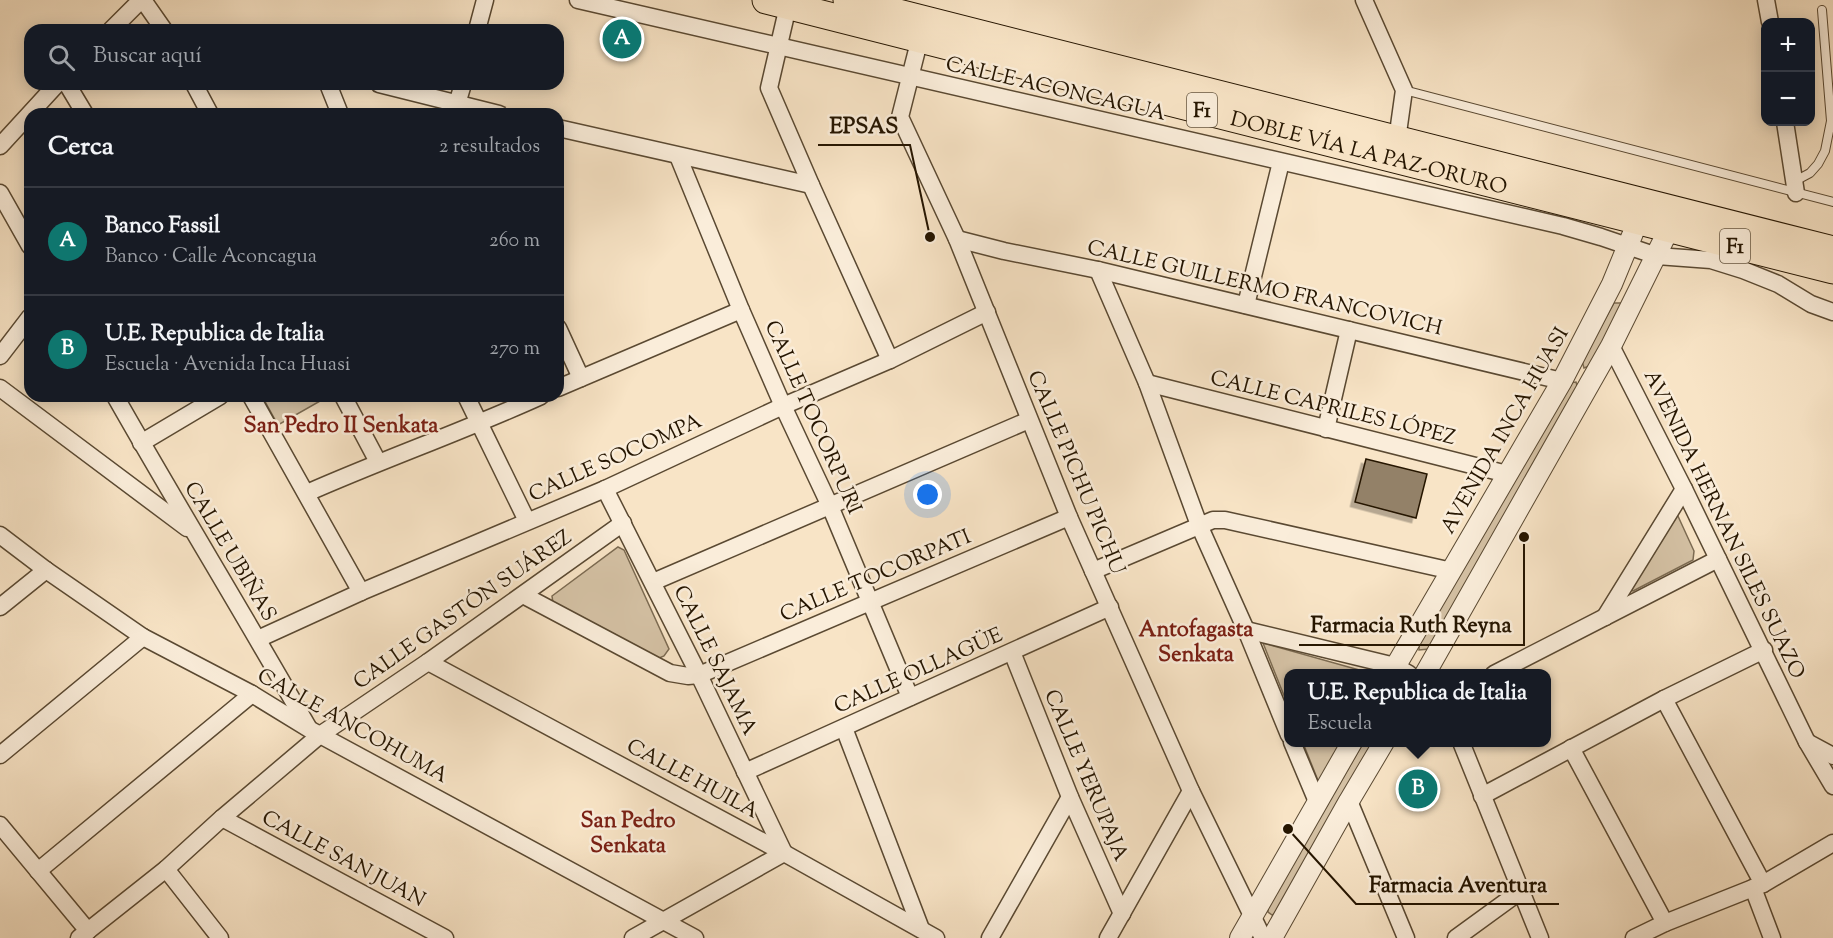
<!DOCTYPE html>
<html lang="es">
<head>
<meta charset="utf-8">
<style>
  :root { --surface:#171b24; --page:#20242c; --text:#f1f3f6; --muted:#9ea1a6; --line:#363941; --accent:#0f766e }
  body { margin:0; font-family:"Sorts Mill Goudy",serif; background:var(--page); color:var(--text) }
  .controls { position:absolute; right:18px; top:18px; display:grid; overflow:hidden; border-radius:12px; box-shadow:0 3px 15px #0003 }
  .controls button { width:54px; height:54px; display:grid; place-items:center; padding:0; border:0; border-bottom:2px solid var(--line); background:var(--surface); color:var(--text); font:30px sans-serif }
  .you { position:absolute; left:928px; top:495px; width:21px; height:21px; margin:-15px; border:4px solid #fff; border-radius:50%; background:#1a73e8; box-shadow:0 0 0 9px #1a73e833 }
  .badge { display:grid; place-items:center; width:39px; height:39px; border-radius:50%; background:var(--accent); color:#fff; font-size:20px; font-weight:700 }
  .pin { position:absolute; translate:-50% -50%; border:3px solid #fff; box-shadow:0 2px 6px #0006 }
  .popup { position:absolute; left:1284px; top:669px; width:267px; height:78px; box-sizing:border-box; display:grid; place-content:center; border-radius:12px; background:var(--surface); filter:drop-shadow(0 2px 4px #0005); font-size:20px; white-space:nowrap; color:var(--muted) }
  .popup b { font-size:22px; color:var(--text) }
  .popup::after { content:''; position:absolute; left:50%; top:100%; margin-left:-12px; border:12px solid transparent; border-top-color:var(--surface) }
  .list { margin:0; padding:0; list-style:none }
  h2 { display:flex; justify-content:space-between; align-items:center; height:78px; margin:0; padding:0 24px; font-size:26px }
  h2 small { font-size:20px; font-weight:400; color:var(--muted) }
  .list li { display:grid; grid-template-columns:39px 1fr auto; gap:18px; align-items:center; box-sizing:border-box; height:108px; padding:0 24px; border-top:2px solid var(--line) }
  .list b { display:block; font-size:22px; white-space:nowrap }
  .list p { margin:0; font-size:20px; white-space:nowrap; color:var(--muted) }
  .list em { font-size:20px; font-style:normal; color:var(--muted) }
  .icon { flex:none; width:33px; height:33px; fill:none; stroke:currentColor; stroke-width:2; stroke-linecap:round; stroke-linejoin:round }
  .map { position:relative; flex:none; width:1833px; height:938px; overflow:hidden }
  .search { position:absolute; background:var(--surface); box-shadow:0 3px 15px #0003; left:24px; top:24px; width:540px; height:66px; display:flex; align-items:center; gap:15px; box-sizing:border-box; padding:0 21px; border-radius:18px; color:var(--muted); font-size:22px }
  .panel { position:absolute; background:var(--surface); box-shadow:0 3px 15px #0003; left:24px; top:108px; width:540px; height:294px; border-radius:18px }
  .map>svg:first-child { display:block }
  .green { fill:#d4c1a4; stroke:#7c6b52; stroke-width:1.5 }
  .building { fill:#938167; stroke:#251500; stroke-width:1.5; filter:url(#shadow) }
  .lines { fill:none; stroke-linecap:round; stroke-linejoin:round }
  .service-casing { stroke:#5a4932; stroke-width:10 }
  .minor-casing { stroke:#5a4932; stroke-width:19 }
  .tertiary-casing { stroke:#5a4932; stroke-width:22 }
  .trunk-casing { stroke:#251500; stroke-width:29 }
  .service { stroke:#faedda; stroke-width:8 }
  .minor { stroke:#faedda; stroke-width:16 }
  .tertiary { stroke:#faedda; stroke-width:20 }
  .trunk { stroke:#f8e4c6; stroke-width:27 }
  .labels { text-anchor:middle; stroke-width:5; stroke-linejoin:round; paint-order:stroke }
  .shield { fill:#faedda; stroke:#655641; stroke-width:1.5 }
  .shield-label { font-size:20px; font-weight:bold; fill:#251500 }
  .street-label { font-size:21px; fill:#251500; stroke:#faedda }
  .neighbourhood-label { font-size:22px; font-weight:bold; fill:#7a1f14; stroke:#faedda }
  .leader { fill:none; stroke:#251500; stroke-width:2 }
  .callout-dot { fill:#251500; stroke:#faedda; stroke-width:2 }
  .callout-label { font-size:22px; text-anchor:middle; font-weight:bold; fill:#251500; stroke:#faedda; stroke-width:5; stroke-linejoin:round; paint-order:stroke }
</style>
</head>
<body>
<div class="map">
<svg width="1833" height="938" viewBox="0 0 1833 938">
  <defs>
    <filter id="shadow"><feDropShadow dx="-4.5" dy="4.5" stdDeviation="0" flood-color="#0004"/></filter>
  </defs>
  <rect width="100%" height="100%" fill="#f8e4c6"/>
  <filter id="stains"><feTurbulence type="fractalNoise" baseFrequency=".00333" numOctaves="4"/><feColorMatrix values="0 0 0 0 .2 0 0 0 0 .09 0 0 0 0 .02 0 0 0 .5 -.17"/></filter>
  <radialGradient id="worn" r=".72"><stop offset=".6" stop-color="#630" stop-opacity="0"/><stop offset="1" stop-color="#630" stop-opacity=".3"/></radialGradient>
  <g class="green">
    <path d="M1614 303H1621L1623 309 1592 365 1584 368 1582 361Z"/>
    <path d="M1576 382 1578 389 1429 649 1419 650V642L1569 383Z"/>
    <path d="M262 396H329L278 425Z"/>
    <path d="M1677 514 1694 551 1693 560 1633 591 1629 587Z"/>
    <path d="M618 547 624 550 669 649 664 656 657 659 553 603 552 596Z"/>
    <path d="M1263 643 1370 673 1289 674V708Z"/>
    <path d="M1303 743H1343L1319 783Z"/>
    <path d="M1363 743H1375L1277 913 1272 915 1268 912V908Z"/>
  </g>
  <path class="building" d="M1366 459 1427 474 1416 518 1355 502Z"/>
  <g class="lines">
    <defs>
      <g id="service">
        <path d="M1404 90 1833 202"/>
        <path d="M1795 181 1810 173 1818 164 1825 151 1831 121 1822 10"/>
      </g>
      <g id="minor">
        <path d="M143 0 164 30"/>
        <path d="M578 0 1563 226 1601 237 1657 256 1711 260 1743 270 1778 284 1811 304 1833 312"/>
        <path d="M1364 0 1404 90 1397 140"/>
        <path d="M1766 0 1770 22"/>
        <path d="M788 6 769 88 811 185 890 360"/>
        <path d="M111 30 141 0"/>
        <path d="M477 30 485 0"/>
        <path d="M920 38 900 117 957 239 1069 517 1191 791 1263 938"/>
        <path d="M67 84 85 114"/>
        <path d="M194 84 210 114"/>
        <path d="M328 84 340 114"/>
        <path d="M379 84 499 114"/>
        <path d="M462 114 457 104 463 84"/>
        <path d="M1785 122 1796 193"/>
        <path d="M558 128 811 185"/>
        <path d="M0 146 57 84"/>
        <path d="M678 156 741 310 783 406 830 506 910 697"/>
        <path d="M0 193 30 246"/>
        <path d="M957 239 1004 251 1098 270 1562 381"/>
        <path d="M1098 270 1147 383 1199 525 1246 630 1289 735"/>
        <path d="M1246 305 1281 162"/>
        <path d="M558 328 581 378"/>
        <path d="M1611 346 1684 489 1807 742 1833 786"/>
        <path d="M0 356 30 317"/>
        <path d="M1147 383 1507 474"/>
        <path d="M0 388 187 528"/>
        <path d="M558 388 741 310"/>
        <path d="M115 396C178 507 245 616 308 727"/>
        <path d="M251 396 361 592"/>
        <path d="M343 396 378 462"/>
        <path d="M466 396 527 521"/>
        <path d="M1326 429 1349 330"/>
        <path d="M141 443 220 396"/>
        <path d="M605 489 699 675 784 853 633 938"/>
        <path d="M307 493C384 459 464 431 541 396"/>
        <path d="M0 535 46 570 143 637 252 694 309 729 695 938"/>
        <path d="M1093 571 1213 520H1225L1452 571"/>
        <path d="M653 582 1029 420"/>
        <path d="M523 595 670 673 688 676 699 675 1069 517"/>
        <path d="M0 607 46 570"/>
        <path d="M1605 617 1684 489"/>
        <path d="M1246 630 1395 666 1409 674"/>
        <path d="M258 639 361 592 605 489 783 406 890 360 987 312"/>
        <path d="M1012 652 1070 797 1122 914"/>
        <path d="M428 662 784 853 936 938"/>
        <path d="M1494 674 1718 559"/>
        <path d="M1664 699 1763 884"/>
        <path d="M844 728 921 929"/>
        <path d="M1292 742 1318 804"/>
        <path d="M1461 742 1540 938"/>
        <path d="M1807 742 1833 756"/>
        <path d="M1571 748 1665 923"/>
        <path d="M0 755 143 637"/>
        <path d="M745 772 1110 607"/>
        <path d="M1482 796 1664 699 1764 650"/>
        <path d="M1349 801 1406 938"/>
        <path d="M222 818 445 938"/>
        <path d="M0 825 88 931"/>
        <path d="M166 869 220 938"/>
        <path d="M38 871 252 694"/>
        <path d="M1753 888 1772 938"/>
        <path d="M79 938 166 869 222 818 320 735 428 662 623 523"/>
        <path d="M990 938 1070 797"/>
        <path d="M1108 938 1191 791"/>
        <path d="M1456 938 1522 890"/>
        <path d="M1634 938 1665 923 1763 884 1833 843"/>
      </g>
      <g id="tertiary">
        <path d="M1391 674 1562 381 1612 284 1638 221 1641 208"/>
        <path d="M1425 674 1611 346 1669 229"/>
        <path d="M1240 938 1352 742"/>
        <path d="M1272 938 1349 801 1384 742"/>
      </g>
      <g id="trunk">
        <path id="s1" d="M766 0 1833 270"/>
        <path d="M847 0 1833 250"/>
      </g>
    </defs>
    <use href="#service" class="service-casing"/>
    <use href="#minor" class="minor-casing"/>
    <use href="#tertiary" class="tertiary-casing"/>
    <use href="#trunk" class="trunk-casing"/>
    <use href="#service" class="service"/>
    <use href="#minor" class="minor"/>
    <use href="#tertiary" class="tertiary"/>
    <use href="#trunk" class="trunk"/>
  </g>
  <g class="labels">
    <g class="shield">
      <rect x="1187" y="93" width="30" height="34" rx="4.5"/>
      <rect x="1720" y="229" width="30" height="34" rx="4.5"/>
    </g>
    <g class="shield-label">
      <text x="1202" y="117">F1</text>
      <text x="1735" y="253">F1</text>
    </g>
    <g class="street-label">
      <text transform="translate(1056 88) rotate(13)" y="7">CALLE ACONCAGUA</text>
      <text dy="7" stroke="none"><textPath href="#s1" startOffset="622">DOBLE VÍA LA PAZ-ORURO</textPath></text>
      <text transform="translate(1265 287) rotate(13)" y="7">CALLE GUILLERMO FRANCOVICH</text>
      <text transform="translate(1333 407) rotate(14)" y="7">CALLE CAPRILES LÓPEZ</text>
      <text transform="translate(814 417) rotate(66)" y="7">CALLE TOCORPURI</text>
      <text transform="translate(1504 430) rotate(-60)" y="7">AVENIDA INCA HUASI</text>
      <text transform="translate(615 457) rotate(-24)" y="7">CALLE SOCOMPA</text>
      <text transform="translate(1077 472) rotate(67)" y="7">CALLE PICHU PICHU</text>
      <text transform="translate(1725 524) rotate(64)" y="7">AVENIDA HERNAN SILES SUAZO</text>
      <text transform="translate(231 551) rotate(59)" y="7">CALLE UBIÑAS</text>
      <text transform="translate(875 575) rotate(-23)" y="7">CALLE TOCORPATI</text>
      <text transform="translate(462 609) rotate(-35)" y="7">CALLE GASTÓN SUÁREZ</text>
      <text transform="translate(716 660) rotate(64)" y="7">CALLE SAJAMA</text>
      <text transform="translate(918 670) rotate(-24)" y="7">CALLE OLLAGÜE</text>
      <text transform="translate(353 725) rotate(29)" y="7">CALLE ANCOHUMA</text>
      <text transform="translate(1087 775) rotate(67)" y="7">CALLE YERUPAJA</text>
      <text transform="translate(693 778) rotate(28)" y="7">CALLE HUILA</text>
      <text transform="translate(344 858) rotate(28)" y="7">CALLE SAN JUAN</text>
    </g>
    <g class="neighbourhood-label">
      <text x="341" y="432">San Pedro II Senkata</text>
      <text x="1196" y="636">Antofagasta<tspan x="1196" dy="25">Senkata</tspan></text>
      <text x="628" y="827">San Pedro<tspan x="628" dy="25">Senkata</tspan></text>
    </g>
  </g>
  <path class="leader" d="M930 237L910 145H818M1524 537L1524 645H1299M1288 829L1356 904H1559"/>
  <g class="callout-dot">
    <circle cx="930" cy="237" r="6"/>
    <circle cx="1524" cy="537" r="6"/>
    <circle cx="1288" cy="829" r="6"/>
  </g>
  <g class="callout-label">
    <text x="864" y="133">EPSAS</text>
    <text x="1411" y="632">Farmacia Ruth Reyna</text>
    <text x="1458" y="892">Farmacia Aventura</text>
  </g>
  <rect width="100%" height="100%" filter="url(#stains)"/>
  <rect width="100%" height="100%" fill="url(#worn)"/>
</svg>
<div class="controls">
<button>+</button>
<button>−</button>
</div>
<div class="you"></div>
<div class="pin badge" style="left:622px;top:39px">A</div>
<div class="pin badge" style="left:1418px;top:789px">B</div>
<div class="popup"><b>U.E. Republica de Italia</b>Escuela</div>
<div class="search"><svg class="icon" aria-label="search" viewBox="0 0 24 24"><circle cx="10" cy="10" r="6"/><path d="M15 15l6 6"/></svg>Buscar aquí</div>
<section class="panel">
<h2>Cerca<small>2 resultados</small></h2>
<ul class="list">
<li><span class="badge">A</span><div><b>Banco Fassil</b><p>Banco · Calle Aconcagua</p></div><em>260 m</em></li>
<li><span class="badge">B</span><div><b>U.E. Republica de Italia</b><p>Escuela · Avenida Inca Huasi</p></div><em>270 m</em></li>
</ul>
</section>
</div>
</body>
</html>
